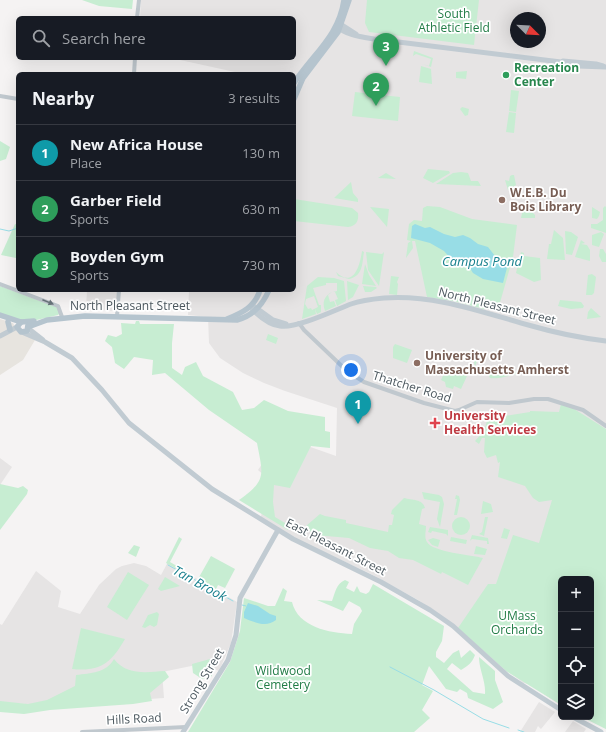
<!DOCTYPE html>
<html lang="en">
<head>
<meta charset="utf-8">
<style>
  :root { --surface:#171b24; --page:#242831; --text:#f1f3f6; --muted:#9ea1a6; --line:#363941; --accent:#db2777 }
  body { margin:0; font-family:"Open Sans",sans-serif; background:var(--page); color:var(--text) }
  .controls { position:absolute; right:12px; bottom:12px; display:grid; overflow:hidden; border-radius:6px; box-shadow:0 4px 16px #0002 }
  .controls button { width:36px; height:36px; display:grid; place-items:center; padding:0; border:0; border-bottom:1px solid var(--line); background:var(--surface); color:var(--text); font:20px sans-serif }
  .compass { position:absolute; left:510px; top:12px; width:36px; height:36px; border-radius:50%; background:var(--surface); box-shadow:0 4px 16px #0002; rotate:114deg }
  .you { position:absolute; left:351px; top:370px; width:14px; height:14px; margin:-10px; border:3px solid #fff; border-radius:50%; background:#1a73e8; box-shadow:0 0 0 6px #1a73e833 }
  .badge { display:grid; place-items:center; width:26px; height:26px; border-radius:50%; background:var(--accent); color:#fff; font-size:13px; font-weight:700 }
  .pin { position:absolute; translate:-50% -33px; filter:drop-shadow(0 1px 2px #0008) }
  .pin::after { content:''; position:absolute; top:21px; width:14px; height:12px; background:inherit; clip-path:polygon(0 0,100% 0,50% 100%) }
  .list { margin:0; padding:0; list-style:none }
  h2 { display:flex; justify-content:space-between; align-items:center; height:52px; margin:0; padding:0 16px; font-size:17px }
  h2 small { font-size:13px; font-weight:400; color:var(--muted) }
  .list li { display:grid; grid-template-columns:26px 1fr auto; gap:12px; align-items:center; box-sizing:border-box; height:56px; padding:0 16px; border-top:1px solid var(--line) }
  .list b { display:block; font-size:15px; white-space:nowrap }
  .list p { margin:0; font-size:13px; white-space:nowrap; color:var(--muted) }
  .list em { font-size:13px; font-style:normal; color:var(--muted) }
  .icon { flex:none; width:22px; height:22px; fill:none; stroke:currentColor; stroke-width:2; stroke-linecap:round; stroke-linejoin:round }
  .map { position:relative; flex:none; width:606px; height:732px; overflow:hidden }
  .search { position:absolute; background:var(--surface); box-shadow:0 4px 16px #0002; left:16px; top:16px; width:280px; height:44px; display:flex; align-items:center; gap:10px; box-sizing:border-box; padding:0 14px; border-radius:6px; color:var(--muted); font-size:15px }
  .panel { position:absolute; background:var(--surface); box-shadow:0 4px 16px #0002; left:16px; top:72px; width:280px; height:220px; border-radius:6px }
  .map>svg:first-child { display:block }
  .commercial { fill:#e7e4df }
  .education { fill:#e6e4e4; fill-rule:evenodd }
  .green { fill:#c7edd2; fill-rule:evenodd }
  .water { fill:#98dde6 }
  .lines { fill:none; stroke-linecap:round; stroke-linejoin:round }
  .stream { stroke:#98dde6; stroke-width:1 }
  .tertiary { stroke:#c0c8ce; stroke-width:4 }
  .secondary { stroke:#c1cbd2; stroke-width:5 }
  .primary { stroke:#b5c4ce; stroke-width:5.5 }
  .oneway { fill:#69747b }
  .leisure-dot { fill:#2e9e5b; stroke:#fff; stroke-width:1.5 }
  .education-dot { fill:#8d6e63; stroke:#fff; stroke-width:1.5 }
  .health-dot { fill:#e0444e; stroke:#fff; stroke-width:1.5 }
  .labels { text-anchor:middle; stroke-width:3.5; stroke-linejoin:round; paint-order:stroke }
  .park-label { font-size:12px; fill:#217c46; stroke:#fff }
  .leisure-label { font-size:12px; font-weight:bold; fill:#27864d; stroke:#fff; text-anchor:start }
  .education-label { font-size:12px; font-weight:bold; fill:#785e54; stroke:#fff; text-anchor:start }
  .street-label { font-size:12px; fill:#4c585f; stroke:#fff }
  .health-label { font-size:12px; font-weight:bold; fill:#be3a42; stroke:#fff; text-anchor:start }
  .water-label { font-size:13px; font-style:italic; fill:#19808e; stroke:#fff }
</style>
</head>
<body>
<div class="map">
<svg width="606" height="732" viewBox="0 0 606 732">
  <rect width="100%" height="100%" fill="#f5f3f3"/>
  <path class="commercial" d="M0 319 13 323 17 331 35 340 23 360 0 375Z"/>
  <g class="education">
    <path d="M141 0H606V729L582 717H591V579H561V705L529 684 523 683 435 611 418 600 369 573 302 542 261 517 267 478 258 470 270 452 301 466 302 444 336 456 337 408 285 391 264 383 243 373 220 358 209 343 208 317 188 315 189 290H294V74H244L171 58H294V18H140ZM516 18H540V42H516Z"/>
    <path d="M87 290H118L116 311 86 309Z"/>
    <path d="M0 458 12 467 0 485Z"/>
    <path d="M168 562 237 602 231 643 219 671 201 664 162 672 164 698 51 706 0 702V624L2 625 36 571 61 591 58 607 80 614 99 585 116 569 122 566 134 563 146 566 161 575Z"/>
    <path d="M539 702 555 712 541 729 538 726 535 732H520Z"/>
    <path d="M573 721 586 729 584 732H565Z"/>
  </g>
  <g class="green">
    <path d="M82 0H133L132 9 99 6Z"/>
    <path d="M367 0H479L474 45 369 32 365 23Z"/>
    <path d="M414 51 433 58 431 67 422 64 429 66 431 59 416 54 413 56Z"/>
    <path d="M421 66 431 69 432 84 419 82Z"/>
    <path d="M467 71 466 79 456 78V72Z"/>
    <path d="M511 90 519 91 516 112 509 111Z"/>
    <path d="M355 92 400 97 398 121 352 116Z"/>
    <path d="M462 107 469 109 468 115 465 116 460 109Z"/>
    <path d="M509 112 516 113 514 133 506 132Z"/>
    <path d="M0 141 10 147 6 159 0 161Z"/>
    <path d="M428 169 449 171 450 173 433 183 423 178Z"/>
    <path d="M461 172 468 173 471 181H478L481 186 436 184 453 173Z"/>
    <path d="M386 173 396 179 378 178Z"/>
    <path d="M512 175H514L516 185 508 190 505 180 509 181 510 176Z"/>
    <path d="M351 182 353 193 358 199V202L334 198Z"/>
    <path d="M294 199 352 208 358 213C359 221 356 226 348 227L294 221Z"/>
    <path d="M524 204 535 215V218H521Z"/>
    <path d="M427 206 440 207 472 219 517 225 513 257 499 306 494 309 488 307 484 309 453 301 427 297 415 241H412L413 248 406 258 408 243 411 241 407 240 409 224 414 220 422 221 423 208Z"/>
    <path d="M605 206 606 207V233L591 228V224H597L603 220V208Z"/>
    <path d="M370 207 389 209 387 227Z"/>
    <path d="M592 207 600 212 599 216 597 219 592 218Z"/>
    <path d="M15 224 18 225V254L16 258 1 255Z"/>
    <path d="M554 230 563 238 565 260 547 259 549 244H551Z"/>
    <path d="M565 231 571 232 578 237 572 255 566 254Z"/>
    <path d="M601 232 604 234 599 247 592 245V235Z"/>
    <path d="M581 240 585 243 581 244 587 245 590 250V261L575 257Z"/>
    <path d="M600 249H603L606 254V262H602L599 256Z"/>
    <path d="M362 251 364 252C362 264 363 276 349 279L338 276 336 272C354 289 360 265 362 251Z"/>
    <path d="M366 252 382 254 384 252 379 286 368 270Z"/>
    <path d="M521 252 524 253V256L540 258 541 280 534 282 516 273Z"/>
    <path d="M365 264 369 275 376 286 362 284Z"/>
    <path d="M592 274 596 277 594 293 592 295H586L588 275Z"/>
    <path d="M391 276 399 277 397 282 398 284 397 295 389 294Z"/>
    <path d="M318 277 334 278 344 281 346 301 337 306 335 300 338 299 335 292H333L337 291V283H326V285L313 288 319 305H321V312L317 314 315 309 316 314 302 319 307 286ZM314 296 318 307 312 310 311 308 308 309 305 304 306 299Z"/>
    <path d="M347 281 359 285 353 297 348 300Z"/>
    <path d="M0 286 59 308 60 313 58 315 28 322 0 313Z"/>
    <path d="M363 286 376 287 377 288 371 292H365Z"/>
    <path d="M332 292 328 295 330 302 334 301 336 306 325 311C322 302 324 296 332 292Z"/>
    <path d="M560 300 581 302 584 306 583 308 571 309 558 306Z"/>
    <path d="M591 308 601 317 587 319 588 312Z"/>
    <path d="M136 321H139L140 324H174L172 343V368L182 375 185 367 196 362 203 376 233 392 242 410 254 408 264 400 288 411 325 417V431L330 432V448L311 446 290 488 274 485 273 502 275 517 290 526 288 530 239 500C267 480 263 475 257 443L209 410 165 373 152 375 153 360 134 357 124 369 115 363 112 347 105 341 108 335 116 337 122 334 121 323 135 324Z"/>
    <path d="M268 334 278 338 276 344 266 340Z"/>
    <path d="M395 344 412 350 407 363 393 358V347Z"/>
    <path d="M473 351 480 352 475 367 472 352Z"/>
    <path d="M447 367 467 376 461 389 454 386 453 389 446 387 445 382 441 380Z"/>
    <path d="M529 369C524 373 496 380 490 378L488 374H509Z"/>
    <path d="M561 404 571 407 606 429V729L582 717H591V579H561V705L506 671 458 628 488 584H496L513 535 539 543 552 500 539 502 533 498 525 486 498 477 500 462 498 463 496 455 487 458 484 452 485 438H482L479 444 475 441 484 431 487 421C494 418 496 419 501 425L503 424 504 416 530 412V411L559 412Z"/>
    <path d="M0 484 18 488 23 486 28 490 27 494 0 530Z"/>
    <path d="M422 492 439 495 442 497 444 504 440 527 437 519 440 502 424 499Z"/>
    <path d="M456 495 459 496 460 500 457 515H454L457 499H455Z"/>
    <path d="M404 498C412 500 423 499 425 508L422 509 419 524 426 526C426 532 424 537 427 542 432 552 472 555 483 558L468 585 442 572 441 574 413 560 399 558 388 551 370 548 349 538 315 535 306 528V526L320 514 325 516 346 520V523L388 532 389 525H392L394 515 391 514 392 510Z"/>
    <path d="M483 501 491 504 493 512 481 514Z"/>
    <path d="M485 517H488L484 536 479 534 482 532Z"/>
    <circle cx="461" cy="526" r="9"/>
    <path d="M430 527 448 530V536L446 534 432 531 431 533 428 532Z"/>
    <path d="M504 528 510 530 507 539 501 538Z"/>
    <path d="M472 535 488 538 489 544H487V541L472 539 470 541Z"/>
    <path d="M179 537 182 539 170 562 187 572 186 574 166 563Z"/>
    <path d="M451 537 467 540 466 544 450 541Z"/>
    <path d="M433 538 440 540 438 547 432 545 428 540Z"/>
    <path d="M134 545 140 547 136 557 128 553Z"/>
    <path d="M476 546 487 549 485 555 474 554Z"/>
    <path d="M211 556 235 569 225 588 218 585 216 589 198 579Z"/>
    <path d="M128 572 149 585 127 620 107 607Z"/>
    <path d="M165 577 180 586 161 591 158 589Z"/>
    <path d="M345 580 349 582 346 588 354 592 357 586 360 592 366 594 369 592 373 584 444 626 442 641 436 652V657L444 663 453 653 459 650 461 658 470 650 475 655C472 663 468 666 461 670L452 663 447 669 473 692 485 694C486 681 479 670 479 657L495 671V680L503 702 493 709 468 698 467 693 460 689 457 692 446 689 429 666 422 685 433 691 422 710 430 718 414 732H188L230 662 240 631 244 598 268 606H275L283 588 287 591 284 601 292 602C298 627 329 633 352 634L354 624 362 611 360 607 349 601 343 611 317 600 332 601C335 593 336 584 345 580Z"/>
    <path d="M157 612 159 614 157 625 154 627 150 625 145 628 142 627 148 615Z"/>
    <path d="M81 628 125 639C111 663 100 672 72 669Z"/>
    <path d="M114 659C127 676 147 672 165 671L169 677 150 693 152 701 133 704 50 710 24 714 0 712V701L28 704 47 700 75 686 76 675C91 673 106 673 114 659Z"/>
    <path d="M210 659 214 671 211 677 202 679 193 673 192 664Z"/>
  </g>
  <g class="water">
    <path d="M415 224 425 228 430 227 444 234 455 237 463 235 470 238 478 244 488 247 495 256 508 264 503 283 483 279 473 273 468 265 452 260 444 251 430 243 411 238 412 226Z"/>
    <path d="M248 603 258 606 270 614 276 616V620C266 628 254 622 244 618V612Z"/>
  </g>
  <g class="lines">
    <g class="stream">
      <path d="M0 229 9 231 18 228"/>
      <path d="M168 565 233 601"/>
      <path d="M242 605 246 606"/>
      <path d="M390 667 434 690 483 719 509 728"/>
      <path d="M518 730 524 732"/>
    </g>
    <g class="tertiary">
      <path d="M137 18 139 0"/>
      <path d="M134 74 135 58"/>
      <path d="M0 96 18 99"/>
      <path d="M0 284 58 306 62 317"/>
      <path d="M117 316 119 290"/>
      <path d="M299 323 304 330 347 371 364 382 424 403 455 411 459 410 477 402 509 403 534 399H548L583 410 606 426"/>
      <path d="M82 732 186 727"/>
    </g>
    <g class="secondary">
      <path d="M337 25H342L356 34"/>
      <path d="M337 26C345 35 362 37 374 39L561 62 578 66 606 67"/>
      <path d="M563 61 596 64 603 66"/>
      <path d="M255 307 273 320 286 324"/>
      <path d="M252 309C259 316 270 325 280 326 296 329 335 310 351 304 362 300 373 299 384 298 435 294 484 313 532 326 556 333 581 338 606 341"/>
      <path d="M29 329 43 340"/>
      <path d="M24 333 45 342 72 358 102 390 129 423 212 489 293 539 381 582 430 610 453 626 508 676 561 710"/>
      <path d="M0 336 17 327"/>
      <path d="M573 717 601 732"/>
      <path d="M183 732 228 660 236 635 240 598 278 530"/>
    </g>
    <g class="primary">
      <path d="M294 83C313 54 339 36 344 0"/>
      <path d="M294 99 303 78 338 32 349 0"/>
      <path d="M0 315 21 322 34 321"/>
      <path d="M227 319C242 313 255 307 260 290"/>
      <path d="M8 322 10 330"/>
      <path d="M21 322 17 327 21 332 27 331 28 325"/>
      <path d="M28 327 47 320 85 316 237 320C253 316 263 304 269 290"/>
    </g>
  </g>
  <defs><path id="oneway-solid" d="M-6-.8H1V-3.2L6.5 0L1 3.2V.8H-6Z"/></defs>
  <use class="oneway" href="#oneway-solid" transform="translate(48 302) rotate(22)"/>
  <circle class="leisure-dot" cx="506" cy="75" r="4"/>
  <g class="education-dot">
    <circle cx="502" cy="200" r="4"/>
    <circle cx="417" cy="363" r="4"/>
  </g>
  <path class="health-dot" d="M433 417h4v4h4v4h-4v4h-4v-4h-4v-4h4z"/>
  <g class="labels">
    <g class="park-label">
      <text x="454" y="18">South<tspan x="454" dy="14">Athletic Field</tspan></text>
      <text x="517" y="620">UMass<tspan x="517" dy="14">Orchards</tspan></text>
      <text x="283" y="675">Wildwood<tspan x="283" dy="14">Cemetery</tspan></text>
    </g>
    <g class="leisure-label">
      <text x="514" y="72">Recreation<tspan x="514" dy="14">Center</tspan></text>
    </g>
    <g class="education-label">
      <text x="510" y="197">W.E.B. Du<tspan x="510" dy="14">Bois Library</tspan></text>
      <text x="425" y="360">University of<tspan x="425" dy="14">Massachusetts Amherst</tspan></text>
    </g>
    <g class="street-label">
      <text x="130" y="310">North Pleasant Street</text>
      <text transform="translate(497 306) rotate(14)" y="4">North Pleasant Street</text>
      <text transform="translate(412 387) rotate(17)" y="4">Thatcher Road</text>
      <text transform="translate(336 547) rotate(27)" y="4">East Pleasant Street</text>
      <text transform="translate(202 681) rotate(-59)" y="4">Strong Street</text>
      <text transform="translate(134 719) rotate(-3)" y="4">Hills Road</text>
    </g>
    <g class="health-label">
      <text x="444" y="420">University<tspan x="444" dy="14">Health Services</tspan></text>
    </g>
    <g class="water-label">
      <text x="482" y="266">Campus Pond</text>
      <text transform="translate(200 583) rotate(29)" y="5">Tan Brook</text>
    </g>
  </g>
</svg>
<div class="controls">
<button>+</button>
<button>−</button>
<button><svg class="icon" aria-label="locate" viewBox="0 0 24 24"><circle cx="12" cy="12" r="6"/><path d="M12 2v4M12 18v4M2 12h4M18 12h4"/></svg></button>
<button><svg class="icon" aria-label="layers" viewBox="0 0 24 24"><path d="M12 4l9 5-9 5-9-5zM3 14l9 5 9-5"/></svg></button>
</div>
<svg class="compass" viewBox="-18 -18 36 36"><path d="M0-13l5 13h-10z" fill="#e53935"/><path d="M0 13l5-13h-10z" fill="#9ea1a6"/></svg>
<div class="you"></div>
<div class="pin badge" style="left:358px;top:424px;background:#0f9aa8">1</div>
<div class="pin badge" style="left:376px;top:106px;background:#2e9e5b">2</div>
<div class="pin badge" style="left:386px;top:66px;background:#2e9e5b">3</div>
<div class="search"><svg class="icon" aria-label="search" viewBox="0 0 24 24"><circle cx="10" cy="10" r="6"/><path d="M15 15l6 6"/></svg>Search here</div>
<section class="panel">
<h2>Nearby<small>3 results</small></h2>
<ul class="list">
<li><span class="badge" style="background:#0f9aa8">1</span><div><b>New Africa House</b><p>Place</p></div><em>130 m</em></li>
<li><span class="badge" style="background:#2e9e5b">2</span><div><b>Garber Field</b><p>Sports</p></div><em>630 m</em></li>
<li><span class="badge" style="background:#2e9e5b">3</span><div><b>Boyden Gym</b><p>Sports</p></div><em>730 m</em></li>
</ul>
</section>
</div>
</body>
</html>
